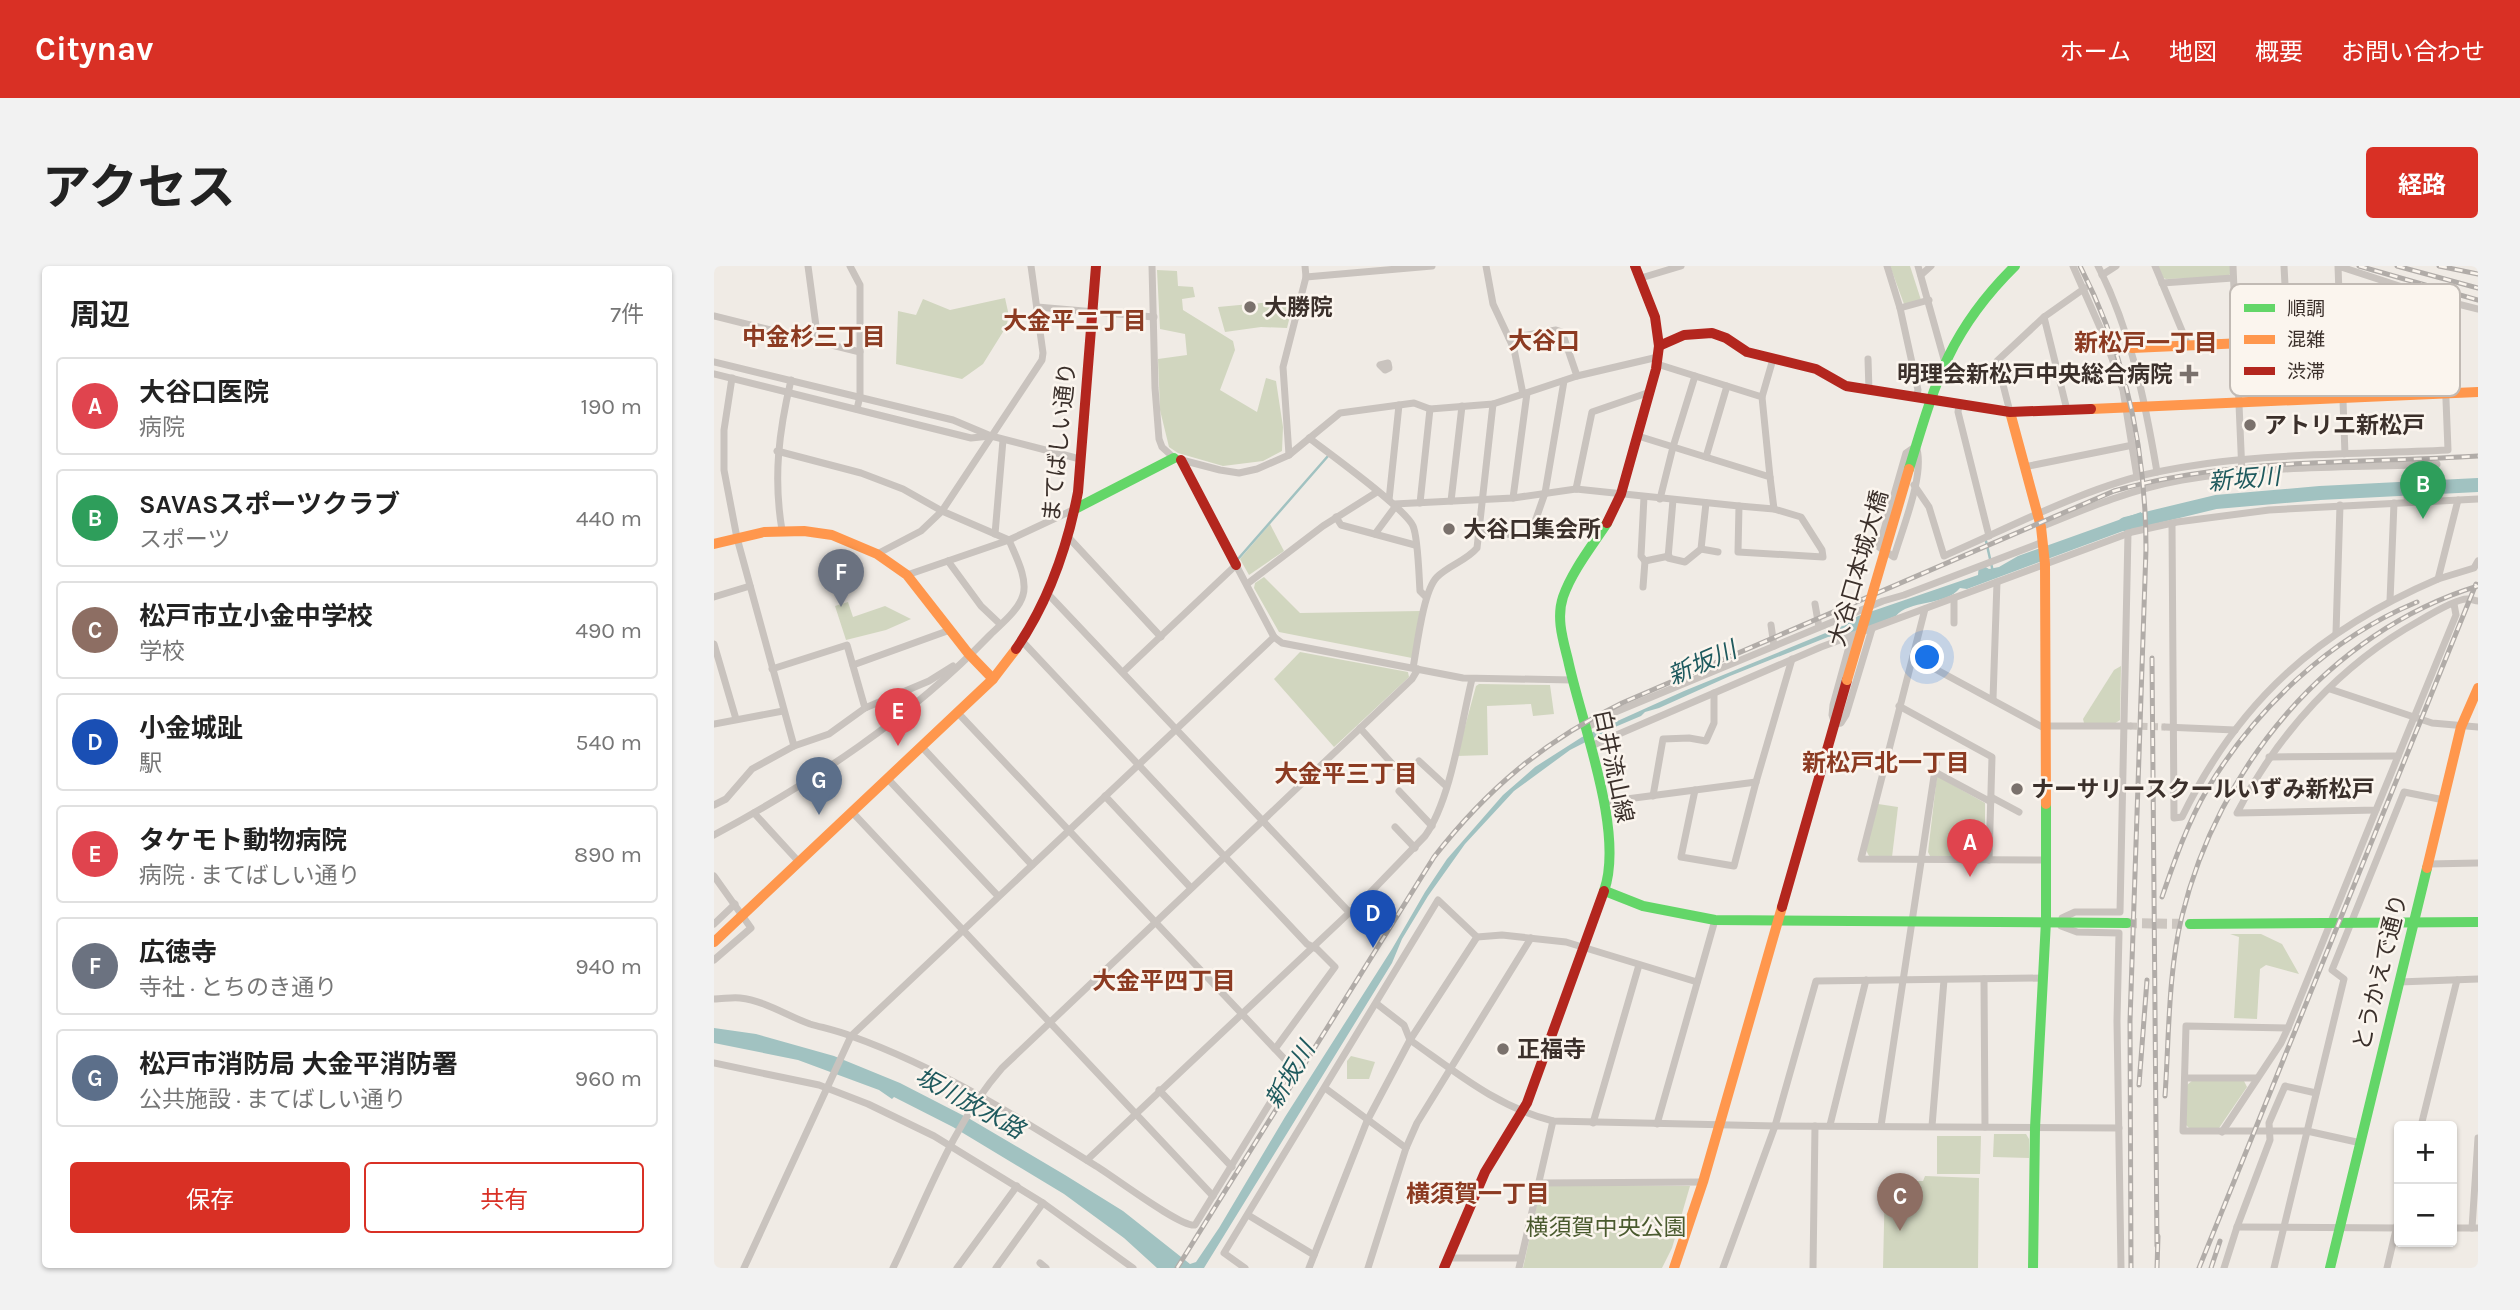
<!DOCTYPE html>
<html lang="ja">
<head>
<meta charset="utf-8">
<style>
  :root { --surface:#fff; --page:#f2f2f2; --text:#222; --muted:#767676; --line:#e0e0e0; --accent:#d93025 }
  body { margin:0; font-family:Karla,"Noto Sans JP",sans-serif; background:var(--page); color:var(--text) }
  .controls { position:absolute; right:21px; bottom:21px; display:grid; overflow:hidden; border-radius:7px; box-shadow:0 2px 5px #0004 }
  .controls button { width:63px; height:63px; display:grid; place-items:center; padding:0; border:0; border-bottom:2px solid var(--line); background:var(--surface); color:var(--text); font:35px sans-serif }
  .you { position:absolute; left:1214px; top:392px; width:24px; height:24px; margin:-18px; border:5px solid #fff; border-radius:50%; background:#1a73e8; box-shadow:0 0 0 10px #1a73e833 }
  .badge { display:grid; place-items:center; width:46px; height:46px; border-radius:50%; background:var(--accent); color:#fff; font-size:23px; font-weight:700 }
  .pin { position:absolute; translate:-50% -58px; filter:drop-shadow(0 2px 4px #0008) }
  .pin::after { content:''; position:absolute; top:37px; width:24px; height:21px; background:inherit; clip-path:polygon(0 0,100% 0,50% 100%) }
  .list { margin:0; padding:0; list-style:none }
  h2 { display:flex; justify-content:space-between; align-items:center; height:91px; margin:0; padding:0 28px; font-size:30px }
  h2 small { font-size:23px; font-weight:400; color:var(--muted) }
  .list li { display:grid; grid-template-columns:46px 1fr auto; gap:21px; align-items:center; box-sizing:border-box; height:98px; margin:0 14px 14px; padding:0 14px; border:2px solid var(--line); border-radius:7px }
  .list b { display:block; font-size:26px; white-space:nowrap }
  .list p { margin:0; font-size:23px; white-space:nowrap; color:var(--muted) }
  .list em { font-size:23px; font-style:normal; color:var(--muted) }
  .actions { display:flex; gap:14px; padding:21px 28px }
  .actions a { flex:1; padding:16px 0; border:2px solid var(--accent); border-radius:7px; text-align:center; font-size:24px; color:var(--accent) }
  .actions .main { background:var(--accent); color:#fff }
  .map { position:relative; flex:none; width:1764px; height:1002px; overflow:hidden; border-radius:7px }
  header { display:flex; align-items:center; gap:42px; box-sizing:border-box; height:98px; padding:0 35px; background:var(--accent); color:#fff }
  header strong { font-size:33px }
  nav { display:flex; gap:38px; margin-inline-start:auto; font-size:24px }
  .intro { display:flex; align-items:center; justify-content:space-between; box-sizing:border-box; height:168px; padding:0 42px }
  h1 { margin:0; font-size:49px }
  .button { padding:18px 32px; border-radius:7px; background:var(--accent); color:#fff; font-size:24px; font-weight:700 }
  main { display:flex; gap:42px; padding:0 42px }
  aside { flex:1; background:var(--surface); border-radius:7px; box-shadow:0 2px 5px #0004 }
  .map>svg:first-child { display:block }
  .green { fill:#d1d6bf }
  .water { fill:#a1c2c1 }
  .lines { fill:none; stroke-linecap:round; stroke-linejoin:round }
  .stream { stroke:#a1c2c1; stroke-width:2.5 }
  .river { stroke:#a1c2c1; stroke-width:14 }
  .street-tunnel { stroke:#ccc6c0; stroke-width:7; stroke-dasharray:7 3.5; stroke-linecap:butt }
  .secondary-tunnel { stroke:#ccc6c0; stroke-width:10; stroke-dasharray:10 5; stroke-linecap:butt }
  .street { stroke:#c9c3be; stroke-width:7 }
  .fast { stroke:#63d668; stroke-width:10 }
  .slow { stroke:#ff974d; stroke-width:10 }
  .jam { stroke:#b3261e; stroke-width:10 }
  .rail-casing { stroke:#b1aca8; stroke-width:5 }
  .rail { stroke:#fbf5ee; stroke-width:2.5; stroke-dasharray:8; stroke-linecap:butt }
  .slow-bridge { stroke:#ff974d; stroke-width:10 }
  .poi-dot { fill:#7a716c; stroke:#fbf5ee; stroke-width:2.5 }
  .labels { text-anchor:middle; stroke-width:5; stroke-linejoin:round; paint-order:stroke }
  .poi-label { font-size:23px; font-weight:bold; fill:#3b302b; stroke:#fbf5ee; text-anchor:start }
  .street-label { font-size:23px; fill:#3b302b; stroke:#fbf5ee }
  .park-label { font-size:23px; fill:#4a5a2e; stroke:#fbf5ee }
  .neighbourhood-label { font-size:24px; font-weight:bold; fill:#8c3b22; stroke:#fbf5ee }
  .water-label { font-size:24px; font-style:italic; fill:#1f5a5e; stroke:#fbf5ee }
  .key { fill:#fbf5ee; stroke:#c1bab4; stroke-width:2 }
  .key-label { font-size:19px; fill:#3b302b }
</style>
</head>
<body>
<header>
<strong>Citynav</strong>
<nav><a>ホーム</a><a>地図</a><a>概要</a><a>お問い合わせ</a></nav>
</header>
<div class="intro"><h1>アクセス</h1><a class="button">経路</a></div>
<main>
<aside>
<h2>周辺<small>7件</small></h2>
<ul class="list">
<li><span class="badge" style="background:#e0444e">A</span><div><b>大谷口医院</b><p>病院</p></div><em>190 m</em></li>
<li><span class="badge" style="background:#2e9e5b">B</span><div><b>SAVASスポーツクラブ</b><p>スポーツ</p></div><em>440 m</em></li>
<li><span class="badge" style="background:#8d6e63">C</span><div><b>松戸市立小金中学校</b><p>学校</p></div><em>490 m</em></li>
<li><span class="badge" style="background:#1a4fb4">D</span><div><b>小金城趾</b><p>駅</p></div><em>540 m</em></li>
<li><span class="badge" style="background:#e0444e">E</span><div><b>タケモト動物病院</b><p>病院 · まてばしい通り</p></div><em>890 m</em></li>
<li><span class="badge" style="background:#6b7280">F</span><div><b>広徳寺</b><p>寺社 · とちのき通り</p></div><em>940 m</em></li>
<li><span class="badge" style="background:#5c6f8a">G</span><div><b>松戸市消防局 大金平消防署</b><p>公共施設 · まてばしい通り</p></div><em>960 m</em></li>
</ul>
<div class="actions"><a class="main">保存</a><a>共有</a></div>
</aside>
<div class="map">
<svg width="1764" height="1002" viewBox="0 0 1764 1002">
  <rect width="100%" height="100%" fill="#f0ebe5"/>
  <g class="green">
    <path d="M1176 0H1196L1207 34 1190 38Z"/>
    <path d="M1444 0H1516V8L1514 11 1452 13 1449 12Z"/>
    <path d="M443 4 463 5 464 20 479 21 481 31 468 33 469 44 519 75 521 84 506 124 543 146 552 112 562 115 569 161 568 185 549 195 509 200 464 187 455 181 446 144 444 93 473 89 471 68 446 63Z"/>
    <path d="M291 32 295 50 292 61 269 98 248 113 182 98 184 45 202 49 209 33 236 44Z"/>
    <path d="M580 34 573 62 547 61 511 66 504 41Z"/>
    <path d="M556 258 570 285 535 309 526 293Z"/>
    <path d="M550 311 586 347 706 345 698 392 565 366 540 322 541 317Z"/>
    <path d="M134 336 139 351 171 340 197 353 172 364 132 374 121 340Z"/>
    <path d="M586 386 694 406 695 411 620 481 560 413Z"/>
    <path d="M1407 400 1406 454 1400 458 1370 457 1369 453 1400 404Z"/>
    <path d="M765 418 836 419 840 448 819 450 817 438 773 440 774 489 743 490 762 420Z"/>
    <path d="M1223 510 1271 537V586L1267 590H1216L1214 586Z"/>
    <path d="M1164 538 1184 541 1178 591 1155 590 1152 584Z"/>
    <path d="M1516 668H1547L1568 678 1585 708 1552 699 1546 703 1543 753 1520 752 1525 671Z"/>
    <path d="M637 790 661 796 655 813H633V795Z"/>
    <path d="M1479 814 1530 815 1533 821 1505 862H1475L1472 859 1473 819Z"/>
    <path d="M1280 868H1312L1315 873V892L1279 891Z"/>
    <path d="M1223 870H1267L1266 908H1223Z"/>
    <path d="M1211 910 1265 912 1264 1002H1169L1171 915H1209Z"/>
    <path d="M827 919 976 920 958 982 948 1002H809Z"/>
  </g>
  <path class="water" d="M1427 246 1428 258 1253 323 1246 322C1232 340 1194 334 1182 350L1139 367 1114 371 1016 410 945 442 931 446 927 450 901 461 856 484 800 525 751 578 714 630 688 673 678 697 490 1002H443L410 972 350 928 239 861 180 831 178 833 165 824 84 794 0 777V762L42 768 120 790 186 817 256 853 351 909 409 945 476 998 482 996 505 962 571 851 678 683 711 626 733 593 789 529 821 501 868 471 970 425 1131 359 1144 350 1264 309 1265 297 1275 303 1285 301 1304 290Z"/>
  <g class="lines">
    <g class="stream">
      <path d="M1272 275 1279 306"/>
      <path d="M524 293 614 190"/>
    </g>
    <path class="river" d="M1411 258 1502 236 1606 227 1764 219"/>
    <path class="street-tunnel" d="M1416 460 1451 461"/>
    <path class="secondary-tunnel" d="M1413 657 1476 658"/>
    <g class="street">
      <path d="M94 0 104 75"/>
      <path d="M136 0 146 19V130L143 143"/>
      <path d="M438 0 441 122 445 173 448 181 460 192 506 204 525 207 543 203 575 189 626 147 700 137 716 143 779 138 863 110 944 91"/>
      <path d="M772 0 779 38 800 83 809 128"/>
      <path d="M1173 0 1186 42 1204 124 1202 132"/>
      <path d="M1204 0 1230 93"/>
      <path d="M1359 0 1392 75 1409 124 1423 211"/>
      <path d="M1384 0C1417 65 1431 135 1443 206"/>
      <path d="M1441 0 1474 79"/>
      <path d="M1519 0 1528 207"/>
      <path d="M1570 0 1574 75"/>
      <path d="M1207 9 1217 0"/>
      <path d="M1388 9 1402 0"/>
      <path d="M592 11 718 0"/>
      <path d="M927 12 967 0"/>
      <path d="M1448 17 1519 12"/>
      <path d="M1728 34 1764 43"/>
      <path d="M323 41 440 51"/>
      <path d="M1186 42 1215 34"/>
      <path d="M0 50 146 86"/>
      <path d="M795 72 842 64 848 66 863 110"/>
      <path d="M1154 93 1155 125"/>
      <path d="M0 96 239 154 277 170 366 193"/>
      <path d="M674 97 675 102 671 104 666 99Z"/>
      <path d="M943 98 1048 131 1056 211"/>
      <path d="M0 108 257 172 276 170"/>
      <path d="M18 112 10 164V204L23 272 80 480 115 468 151 442 215 415 239 400"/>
      <path d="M1048 131 1059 93"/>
      <path d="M1245 139 1244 146 1275 270"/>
      <path d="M1353 144 1330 51 1371 22"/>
      <path d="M1296 146 1283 95 1330 51"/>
      <path d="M924 170 1056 211 1060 243 1025 240"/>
      <path d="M595 172C616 188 691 242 699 260 704 271 705 311 706 325L712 331"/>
      <path d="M1202 180C1212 207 1188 263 1180 291L1165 281 1192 187Z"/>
      <path d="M575 189 569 101 592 11 591 0"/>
      <path d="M992 191 1013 120"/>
      <path d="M1310 201 1419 179"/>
      <path d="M1693 214V231"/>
      <path d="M1200 219 1215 241 1230 290C1297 261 1372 221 1443 206 1538 186 1638 189 1734 184L1728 34 1624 0 1631 188"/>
      <path d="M862 223 878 146 936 126"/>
      <path d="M930 231 927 290 931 295 955 290"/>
      <path d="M799 232 813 127"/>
      <path d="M946 233 959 181 981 110"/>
      <path d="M675 234 685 139"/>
      <path d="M959 234 954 292 971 296 987 283 992 237"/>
      <path d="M737 235 748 140"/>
      <path d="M706 237 716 143"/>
      <path d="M680 238 799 232 862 223 1025 240 1024 286 1109 291 1108 284 1087 251 1060 243"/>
      <path d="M622 251 627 259 701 279"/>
      <path d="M1458 258 1460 552 1468 551C1525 434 1605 364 1724 313L1744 234"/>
      <path d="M1327 261C1373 242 1418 223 1468 214 1551 199 1639 202 1723 198"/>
      <path d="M68 264C59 211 65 165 77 114"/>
      <path d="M765 266 816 270 831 227 850 115"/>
      <path d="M281 268 289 174"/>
      <path d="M661 268 681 241"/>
      <path d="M356 273 447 371"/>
      <path d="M987 283 1004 286"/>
      <path d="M163 288 207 265 228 245 328 94 329 87 317 0"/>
      <path d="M234 295 267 340 286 358"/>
      <path d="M193 309 295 274 361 243"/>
      <path d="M1724 313 1760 302 1764 295"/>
      <path d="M533 318 609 260 663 226"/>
      <path d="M929 321 931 295"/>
      <path d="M335 329 635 646"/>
      <path d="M0 331 36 320"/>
      <path d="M1676 335 1680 237"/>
      <path d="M1101 338 1105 361"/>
      <path d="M1740 338 1742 349 1662 544 1523 547C1564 467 1627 398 1705 355 1715 349 1744 332 1754 333 1758 333 1761 335 1764 335"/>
      <path d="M1211 343 1147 593 1332 594"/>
      <path d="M1240 357V332"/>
      <path d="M1057 359 1060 380"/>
      <path d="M1622 367 1626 239"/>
      <path d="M1138 370 1119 439 1118 449 1121 458 1127 457 1132 449 1158 363"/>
      <path d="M308 375 593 678 603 683 621 701 561 783"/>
      <path d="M0 378 22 453"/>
      <path d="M1199 391 1332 463"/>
      <path d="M139 399 236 364"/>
      <path d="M699 402C703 381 709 325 723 311 735 299 752 295 763 282L779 138"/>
      <path d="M58 403 133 379 151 442"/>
      <path d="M409 406 522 299 560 371 568 377 749 412 858 414"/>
      <path d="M1616 423 1718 457 1764 461"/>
      <path d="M1279 433 1283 316"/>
      <path d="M1185 440 1278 491 1275 594"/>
      <path d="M0 458 69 445"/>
      <path d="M1332 460H1416"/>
      <path d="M1451 461 1521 464"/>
      <path d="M646 462 681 501"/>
      <path d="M872 462 899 447 1169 335 1190 329 1329 276"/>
      <path d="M877 480 1107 381 1418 266 1463 256 1555 244 1764 233"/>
      <path d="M208 481 318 599"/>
      <path d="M1555 491 1684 490"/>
      <path d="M705 495 732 520"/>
      <path d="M1221 506 1277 536"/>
      <path d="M173 512 284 630"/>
      <path d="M981 524 967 591 1020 600 1042 516 1078 393"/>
      <path d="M685 525 718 560"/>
      <path d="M391 530 477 622"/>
      <path d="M939 530 949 473 975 472 992 475 1000 457V427"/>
      <path d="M1277 531 1305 546"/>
      <path d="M890 536 1042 516"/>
      <path d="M0 539 12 533 38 503 80 480"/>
      <path d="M40 547 85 596"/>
      <path d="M139 547 499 930"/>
      <path d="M681 561 701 582"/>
      <path d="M0 569C100 515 196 452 275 370 286 359 305 344 309 329 314 312 301 289 295 274L228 245 189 223 147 207 63 185"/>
      <path d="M1714 598 1764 597"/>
      <path d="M0 610 37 662 0 694"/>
      <path d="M0 658 21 638"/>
      <path d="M1270 713 1271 861"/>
      <path d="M1685 716 1764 713"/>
      <path d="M0 733C9 733 18 731 26 732 52 735 73 750 96 758 110 762 124 765 137 770 224 801 304 851 382 900 399 910 467 962 481 959L578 801 244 447"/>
      <path d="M663 738 690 759 696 774C743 807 783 841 839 855L1061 860 1405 862"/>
      <path d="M1574 762 1472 760 1469 865H1593L1647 877"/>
      <path d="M0 797 105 819 154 838 220 870 329 937 419 1002"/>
      <path d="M1471 812H1543"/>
      <path d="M611 822 692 882"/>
      <path d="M445 824 518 901"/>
      <path d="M879 857 925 699"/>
      <path d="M943 858 1001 654"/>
      <path d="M1116 859 1152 714"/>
      <path d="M1167 860 1222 497"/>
      <path d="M1218 860 1230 714"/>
      <path d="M1707 860 1743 714"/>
      <path d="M1508 866 1567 777 1574 762 1662 544"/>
      <path d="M373 894 652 631 711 570C737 534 747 458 758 413"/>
      <path d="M825 917 989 916"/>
      <path d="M534 949 600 989"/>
      <path d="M1523 961 1685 962"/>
      <path d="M1738 962H1764"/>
      <path d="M1758 962 1764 872"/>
      <path d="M734 992H807"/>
      <path d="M326 997 332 1002"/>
      <path d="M30 1002 137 770 560 371"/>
      <path d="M179 1002C212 934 238 859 288 802L698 413 704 403"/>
      <path d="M243 1002 303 920"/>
      <path d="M282 1002 329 937"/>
      <path d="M531 1002 510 987 724 634 763 671 788 669 852 676 983 716"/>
      <path d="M595 1002 653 855 696 774 763 671"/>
      <path d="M654 1002 692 882 703 857 817 672"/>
      <path d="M805 1002 839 855"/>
      <path d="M1009 1002 1061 860 1102 715 1329 712"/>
      <path d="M1099 1002 1101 860"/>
      <path d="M1407 1002 1403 755 1405 667 1363 666 1347 660 1348 652 1361 646H1406L1414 267"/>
      <path d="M1510 1002 1523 961 1556 874 1555 857 1571 820 1602 827"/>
      <path d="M1560 1002 1630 713 1618 704 1690 526 1730 534"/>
      <path d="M1673 1002 1685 951"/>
    </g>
    <g class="fast">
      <path d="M1195 203C1221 117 1235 65 1301 0"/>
      <path d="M361 243 460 192"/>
      <path d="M890 625C911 566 867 456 854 394 849 374 842 352 849 331 858 305 878 280 893 257"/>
      <path d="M891 625 929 640 1001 654 1413 657"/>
      <path d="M1476 658 1764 656"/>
      <path d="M1319 1002 1321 862 1332 655V538"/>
      <path d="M1616 1002 1713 602"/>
    </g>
    <g class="slow">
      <path d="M1418 82 1729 68"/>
      <path d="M1377 143 1764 126"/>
      <path d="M1296 146 1327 261 1331 298 1332 538"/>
      <path d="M0 278 50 266 90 265 118 269 163 288 193 309 254 387 279 413"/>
      <path d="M1713 602 1747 461 1764 422"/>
      <path d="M0 676 279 413 302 383"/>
      <path d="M960 1002 989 916 1068 641"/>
    </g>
    <g class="jam">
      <path d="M945 80 970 69 998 67 1012 72 1033 86 1102 103 1132 120 1296 146 1377 143"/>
      <path d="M467 194 522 299"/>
      <path d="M893 257 907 228 942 103 945 80 941 51 921 0"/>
      <path d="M302 383C335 335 353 283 364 226L382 0"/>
      <path d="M1068 641 1133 414"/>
      <path d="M730 1002 771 906 813 837 890 625"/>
    </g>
    <defs>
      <g id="rail">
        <path d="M1366 0C1412 89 1432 184 1432 283L1416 755 1417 1002"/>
        <path d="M1645 0 1764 34"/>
        <path d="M1683 0 1764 22"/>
        <path d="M1725 0 1764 8"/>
        <path d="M1438 392 1443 980"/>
        <path d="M1448 631C1461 593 1474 556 1494 522 1542 442 1616 372 1703 336"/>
        <path d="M1425 819 1433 714"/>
        <path d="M1451 830C1455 773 1454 706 1468 650 1504 502 1615 366 1764 320"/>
        <path d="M463 1002 720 591C773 523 830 475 908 437L1400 225C1520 191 1641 198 1764 190"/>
        <path d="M1443 1002 1444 970"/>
        <path d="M1485 1002 1762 318"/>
        <path d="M1497 1002 1506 975"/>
      </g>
    </defs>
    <use href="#rail" class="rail-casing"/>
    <use href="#rail" class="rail"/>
    <path class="slow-bridge" d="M1133 414 1195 203"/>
  </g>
  <g class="poi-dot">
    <circle cx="536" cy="41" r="7"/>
    <path d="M1471.5 97.5h7v7h7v7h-7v7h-7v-7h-7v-7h7z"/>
    <circle cx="1536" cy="159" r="7"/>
    <circle cx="735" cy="263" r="7"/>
    <circle cx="1303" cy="523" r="7"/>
    <circle cx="789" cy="783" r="7"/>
  </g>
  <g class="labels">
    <g class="poi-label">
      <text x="550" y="49">大勝院</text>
      <text x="1459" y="116" text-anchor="end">明理会新松戸中央総合病院</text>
      <text x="1550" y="167">アトリエ新松戸</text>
      <text x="749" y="271">大谷口集会所</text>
      <text x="1317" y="531">ナーサリースクールいずみ新松戸</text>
      <text x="803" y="791">正福寺</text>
    </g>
    <g class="street-label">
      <text transform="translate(345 176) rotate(-84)" y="8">まてばしい通り</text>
      <text transform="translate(1144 302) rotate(-74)" y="8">大谷口本城大橋</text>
      <text transform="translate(900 500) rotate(78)" y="8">白井流山線</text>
      <text transform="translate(1666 706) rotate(-76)" y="8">とうかえで通り</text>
    </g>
    <g class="park-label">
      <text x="892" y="969">横須賀中央公園</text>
    </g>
    <g class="neighbourhood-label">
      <text x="361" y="63">大金平二丁目</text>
      <text x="100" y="79">中金杉三丁目</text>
      <text x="830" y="83">大谷口</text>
      <text x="1432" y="85">新松戸一丁目</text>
      <text x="1172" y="505">新松戸北一丁目</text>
      <text x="632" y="516">大金平三丁目</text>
      <text x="450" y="723">大金平四丁目</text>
      <text x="764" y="936">横須賀一丁目</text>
    </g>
    <g class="water-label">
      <text transform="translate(1530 213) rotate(-5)" y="8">新坂川</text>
      <text transform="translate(988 397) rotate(-24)" y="8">新坂川</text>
      <text transform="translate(576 809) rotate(-59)" y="8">新坂川</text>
      <text transform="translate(256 837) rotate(29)" y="8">坂川放水路</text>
    </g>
  </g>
  <rect x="1516" y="18" width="230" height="112" rx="10" class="key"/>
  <rect x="1530" y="38" width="31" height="8" fill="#63d668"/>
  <rect x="1530" y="69" width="31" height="9" fill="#ff974d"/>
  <rect x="1530" y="101" width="31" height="8" fill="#b3261e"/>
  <g class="key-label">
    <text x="1573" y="49">順調</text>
    <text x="1573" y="80">混雑</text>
    <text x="1573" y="112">渋滞</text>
  </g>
</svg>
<div class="controls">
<button>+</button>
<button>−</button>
</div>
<div class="you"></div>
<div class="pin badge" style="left:1256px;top:611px;background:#e0444e">A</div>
<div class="pin badge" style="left:1709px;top:253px;background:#2e9e5b">B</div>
<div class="pin badge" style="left:1186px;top:965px;background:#8d6e63">C</div>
<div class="pin badge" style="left:659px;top:682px;background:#1a4fb4">D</div>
<div class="pin badge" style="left:184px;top:480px;background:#e0444e">E</div>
<div class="pin badge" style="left:127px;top:341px;background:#6b7280">F</div>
<div class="pin badge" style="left:105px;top:549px;background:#5c6f8a">G</div>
</div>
</main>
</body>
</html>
